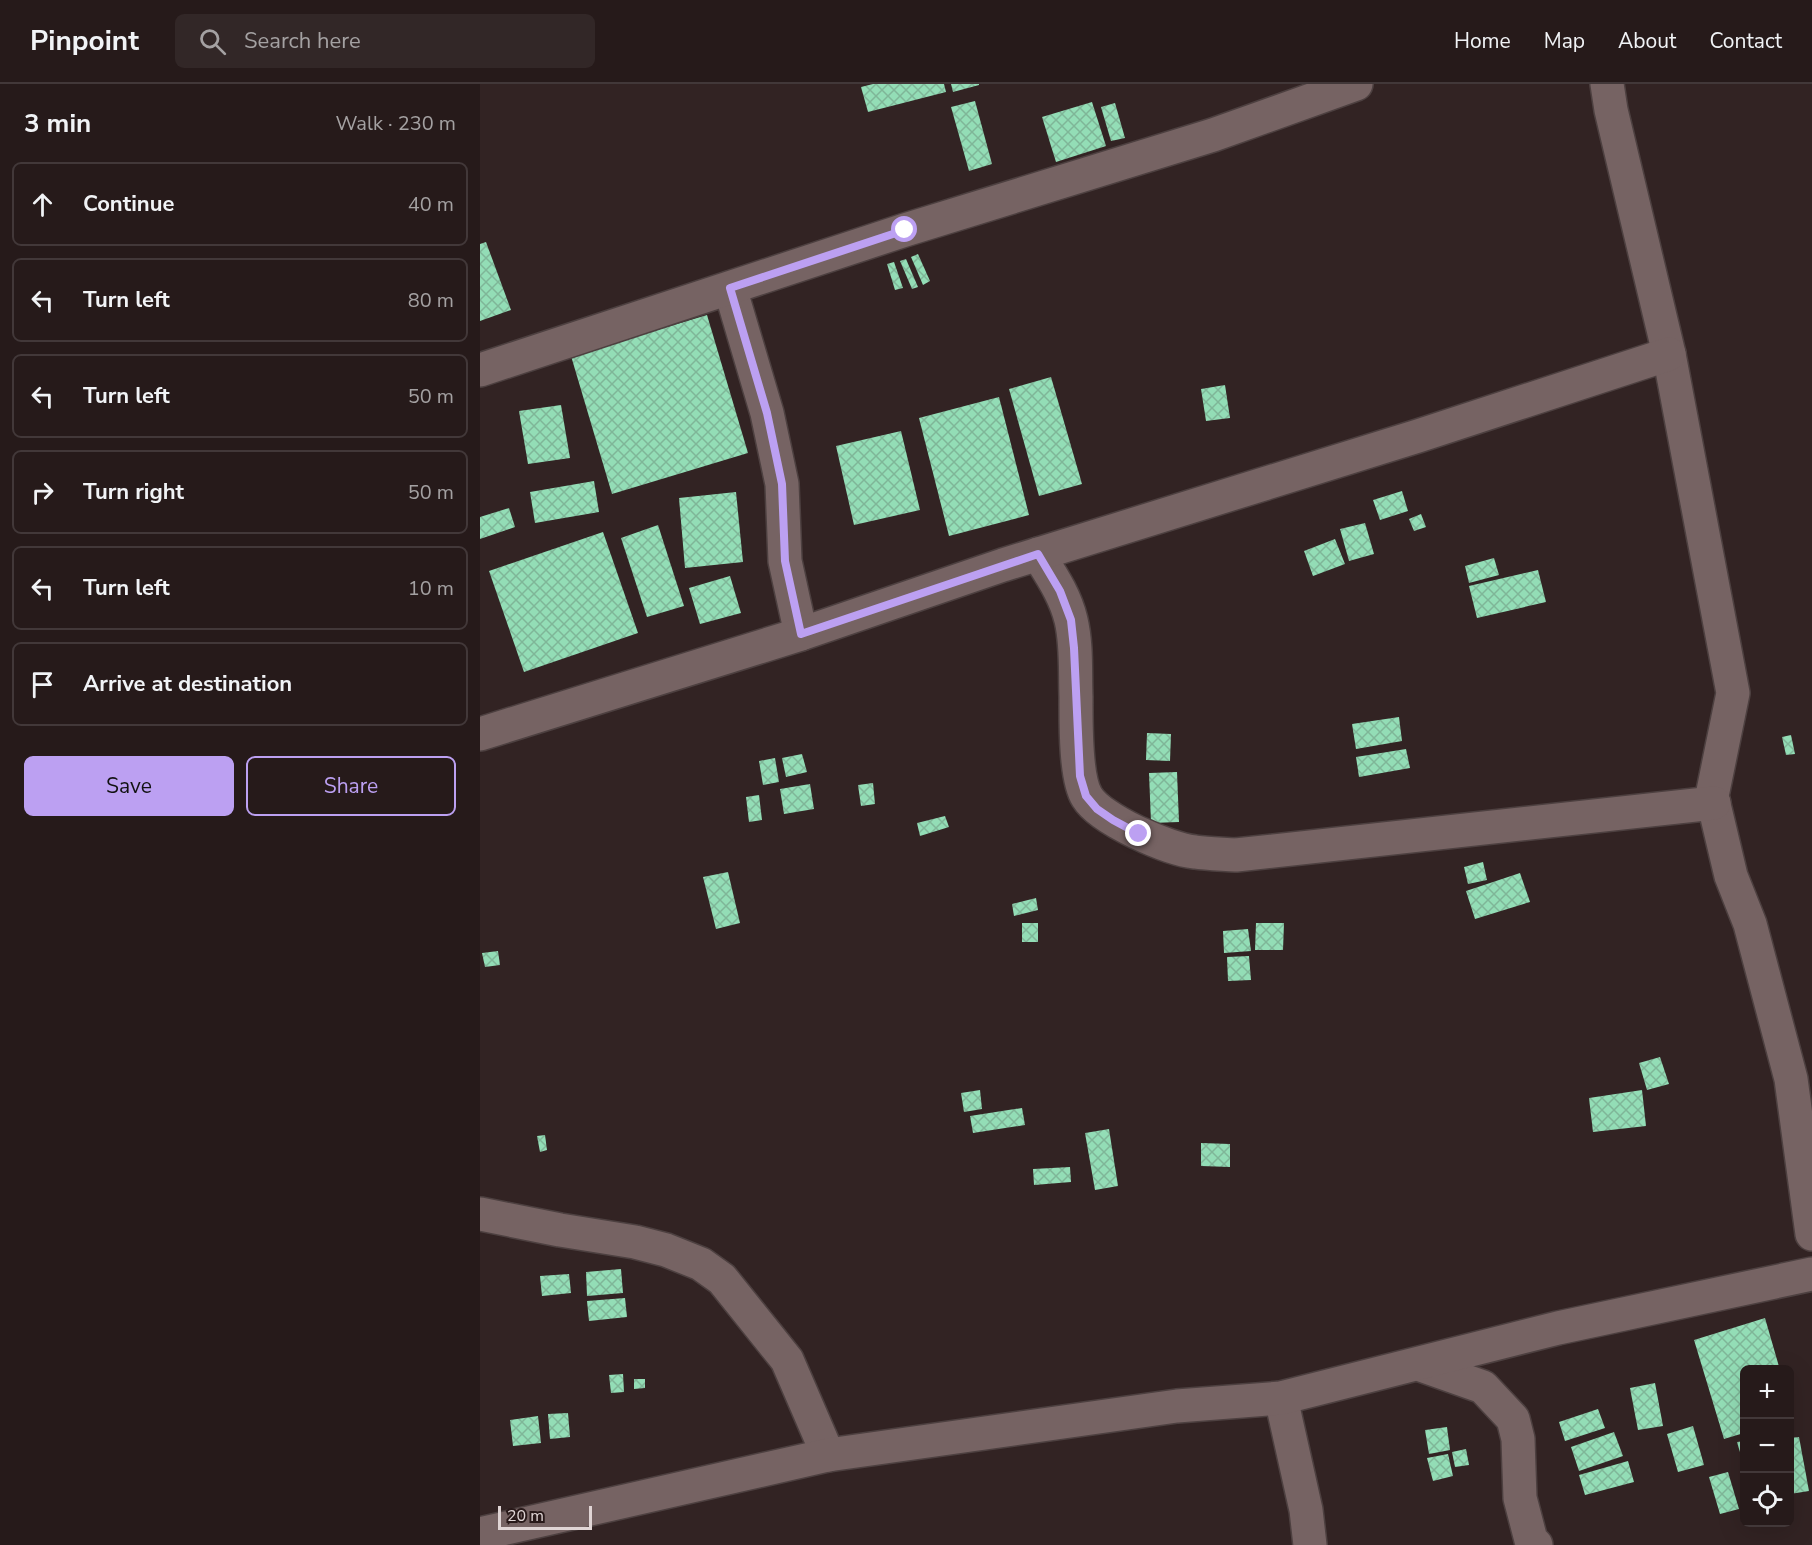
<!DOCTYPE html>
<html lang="en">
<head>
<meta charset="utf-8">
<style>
  :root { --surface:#261a1a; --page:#322727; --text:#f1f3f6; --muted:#a4a1a2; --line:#423839; --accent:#bca0f2 }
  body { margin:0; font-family:"Nunito Sans",sans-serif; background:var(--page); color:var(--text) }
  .controls { position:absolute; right:18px; bottom:18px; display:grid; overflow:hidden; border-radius:9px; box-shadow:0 6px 24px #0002 }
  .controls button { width:54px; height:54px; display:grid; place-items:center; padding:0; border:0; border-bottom:2px solid var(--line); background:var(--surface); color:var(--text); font:30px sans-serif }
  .scale { position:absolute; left:18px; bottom:15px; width:94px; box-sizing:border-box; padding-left:6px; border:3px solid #e0d5d5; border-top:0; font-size:16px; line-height:21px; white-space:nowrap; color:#e0d5d5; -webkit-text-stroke:4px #281919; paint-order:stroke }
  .stop { position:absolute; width:18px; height:18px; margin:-14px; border:4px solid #bca0f2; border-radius:50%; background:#fff }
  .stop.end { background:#bca0f2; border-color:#fff; box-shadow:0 2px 6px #0008 }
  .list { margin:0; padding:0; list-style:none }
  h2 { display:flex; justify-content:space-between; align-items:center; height:78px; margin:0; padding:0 24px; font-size:26px }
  h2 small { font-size:20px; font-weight:400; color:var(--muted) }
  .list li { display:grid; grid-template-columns:39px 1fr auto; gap:18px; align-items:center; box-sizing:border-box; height:84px; margin:0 12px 12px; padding:0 12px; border:2px solid var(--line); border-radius:9px }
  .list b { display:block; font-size:22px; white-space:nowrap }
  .list em { font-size:20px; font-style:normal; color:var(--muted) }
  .actions { display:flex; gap:12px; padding:18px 24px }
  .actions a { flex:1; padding:14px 0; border:2px solid var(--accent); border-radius:9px; text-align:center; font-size:21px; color:var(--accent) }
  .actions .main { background:var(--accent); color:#111 }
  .icon { flex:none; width:33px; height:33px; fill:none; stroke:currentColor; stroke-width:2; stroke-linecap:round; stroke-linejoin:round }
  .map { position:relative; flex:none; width:1332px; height:1461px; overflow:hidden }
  header { display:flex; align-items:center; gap:36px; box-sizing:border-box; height:84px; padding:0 30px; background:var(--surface); border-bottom:2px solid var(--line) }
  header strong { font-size:28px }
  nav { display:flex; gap:33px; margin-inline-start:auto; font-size:21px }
  .search { width:420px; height:54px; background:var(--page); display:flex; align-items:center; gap:15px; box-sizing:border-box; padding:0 21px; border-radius:9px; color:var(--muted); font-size:22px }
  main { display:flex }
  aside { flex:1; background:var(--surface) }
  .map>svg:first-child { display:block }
  .building { fill:url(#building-cross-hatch) }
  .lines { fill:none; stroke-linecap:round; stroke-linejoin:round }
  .minor-casing { stroke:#4d4040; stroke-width:36 }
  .minor { stroke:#766363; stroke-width:33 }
  .route { stroke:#bca0f2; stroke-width:8 }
</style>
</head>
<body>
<header>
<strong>Pinpoint</strong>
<div class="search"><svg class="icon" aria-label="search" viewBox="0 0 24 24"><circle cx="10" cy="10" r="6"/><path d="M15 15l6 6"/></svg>Search here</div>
<nav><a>Home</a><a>Map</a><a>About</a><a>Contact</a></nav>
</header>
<main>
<aside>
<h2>3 min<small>Walk · 230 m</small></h2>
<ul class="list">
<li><svg class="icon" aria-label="ahead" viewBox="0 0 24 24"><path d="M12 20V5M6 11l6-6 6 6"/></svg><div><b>Continue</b></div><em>40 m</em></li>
<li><svg class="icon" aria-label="left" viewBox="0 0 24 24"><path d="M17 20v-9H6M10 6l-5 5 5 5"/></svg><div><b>Turn left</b></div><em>80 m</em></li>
<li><svg class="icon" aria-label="left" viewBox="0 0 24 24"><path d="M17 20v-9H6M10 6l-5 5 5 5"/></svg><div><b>Turn left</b></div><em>50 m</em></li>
<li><svg class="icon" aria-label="right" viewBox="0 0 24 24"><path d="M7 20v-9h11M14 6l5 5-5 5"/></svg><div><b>Turn right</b></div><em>50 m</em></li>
<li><svg class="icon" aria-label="left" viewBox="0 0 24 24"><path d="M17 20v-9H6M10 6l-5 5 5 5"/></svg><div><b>Turn left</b></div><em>10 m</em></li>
<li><svg class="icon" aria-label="arrive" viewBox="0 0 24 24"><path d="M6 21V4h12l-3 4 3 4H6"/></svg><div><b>Arrive at destination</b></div></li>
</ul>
<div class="actions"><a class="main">Save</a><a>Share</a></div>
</aside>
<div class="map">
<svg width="1332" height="1461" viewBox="0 0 1332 1461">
  <defs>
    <pattern id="building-cross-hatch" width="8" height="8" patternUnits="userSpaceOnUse" patternTransform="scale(1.5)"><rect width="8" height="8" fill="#93ddb6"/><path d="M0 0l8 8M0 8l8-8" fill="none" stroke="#7fb698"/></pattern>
  </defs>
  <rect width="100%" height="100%" fill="#322323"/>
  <g class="building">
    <path d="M393 0H464L466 8 388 28 381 3Z"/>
    <path d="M471 0H499V1L473 8Z"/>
    <path d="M495 17 512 80 489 87 471 23Z"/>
    <path d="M612 18 626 62 576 78 562 33Z"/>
    <path d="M635 19 645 54 631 57 621 23Z"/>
    <path d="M6 158 31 226 0 237V160Z"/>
    <path d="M438 170 450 197 443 201 431 173Z"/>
    <path d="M426 175 438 203 432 205 420 177Z"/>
    <path d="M414 178 423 204 415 206 407 180Z"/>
    <path d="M227 231 268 369 132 410 91 272Z"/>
    <path d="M571 293 602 400 559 412 529 305Z"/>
    <path d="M745 301 750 334 726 337 721 305Z"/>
    <path d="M519 313 549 431 469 452 439 334Z"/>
    <path d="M81 321 90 374 48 380 39 327Z"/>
    <path d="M421 347 440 426 374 441 356 362Z"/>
    <path d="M114 397 119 428 55 439 50 408Z"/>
    <path d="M922 407 928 427 900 436 893 416Z"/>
    <path d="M256 408 263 478 205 484 199 414Z"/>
    <path d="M29 424 35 443 0 455V433Z"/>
    <path d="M941 430 946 443 934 447 929 435Z"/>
    <path d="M885 439 894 470 869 477 860 445Z"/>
    <path d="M178 441 204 522 167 533 141 454Z"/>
    <path d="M123 448 158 549 44 588 9 487Z"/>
    <path d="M855 455 865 480 833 492 824 467Z"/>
    <path d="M1014 474 1019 491 989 499 985 482Z"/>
    <path d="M1058 486 1066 518 997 534 989 502Z"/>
    <path d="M250 492 261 529 220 540 209 504Z"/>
    <path d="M919 633 922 657 876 665 872 640Z"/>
    <path d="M667 649 691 650 690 677 666 676Z"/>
    <path d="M1311 651 1315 670 1306 671 1302 653Z"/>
    <path d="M926 665 930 684 879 693 876 673Z"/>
    <path d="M322 670 327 688 306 693 302 674Z"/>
    <path d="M295 674 299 698 283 701 279 677Z"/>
    <path d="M697 688 699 738 671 739 669 689Z"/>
    <path d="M393 699 395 720 381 722 378 701Z"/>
    <path d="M330 700 334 725 304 730 300 705Z"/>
    <path d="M279 711 282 736 269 738 266 713Z"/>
    <path d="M465 732 469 743 440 752 437 739Z"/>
    <path d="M1003 778 1007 796 988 800 984 783Z"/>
    <path d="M248 788 260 839 236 845 223 793Z"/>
    <path d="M1040 789 1050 818 995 835 986 807Z"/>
    <path d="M556 814 558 826 534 832 532 820Z"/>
    <rect x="542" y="839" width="16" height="19"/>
    <path d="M776 839H804L803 866H775Z"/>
    <path d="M768 845 771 867 744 869 743 847Z"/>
    <path d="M18 867 20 881 5 883 2 869Z"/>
    <path d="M769 872 771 896 748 897 747 873Z"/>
    <path d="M1180 973 1189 1000 1167 1006 1159 979Z"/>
    <path d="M500 1006 502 1025 484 1028 481 1009Z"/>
    <path d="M1162 1006 1166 1042 1113 1048 1109 1014Z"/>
    <path d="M542 1024 545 1041 493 1049 490 1032Z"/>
    <path d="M629 1045 638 1102 615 1106 605 1049Z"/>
    <path d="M65 1051 67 1066 60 1068 57 1052Z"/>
    <path d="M721 1059 750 1060V1083L721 1082Z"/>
    <path d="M590 1083 591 1098 554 1101 553 1085Z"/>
    <path d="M141 1185 143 1209 107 1212 106 1188Z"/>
    <path d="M89 1190 91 1209 62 1212 60 1192Z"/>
    <path d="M145 1214 147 1233 109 1237 107 1217Z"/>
    <path d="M1285 1234 1300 1286H1264V1349L1244 1355 1214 1256Z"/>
    <path d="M143 1290 144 1308 131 1309 129 1291Z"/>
    <path d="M154 1295H165V1304L154 1305Z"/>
    <path d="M1175 1299 1183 1342 1158 1346 1150 1304Z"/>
    <path d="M1118 1325 1125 1344 1085 1357 1079 1338Z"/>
    <path d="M88 1329 90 1353 70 1355 68 1330Z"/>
    <path d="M58 1332 61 1359 33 1362 30 1336Z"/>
    <path d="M1213 1342 1224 1381 1198 1388 1187 1350Z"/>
    <path d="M967 1343 970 1366 949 1370 945 1346Z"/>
    <path d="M1134 1348 1143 1372 1099 1387 1091 1363Z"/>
    <path d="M1319 1353 1329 1407 1310 1410V1354Z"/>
    <path d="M1264 1357V1382L1257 1358Z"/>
    <path d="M986 1365 989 1381 975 1383 972 1368Z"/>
    <path d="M968 1370 973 1392 953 1397 947 1374Z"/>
    <path d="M1148 1377 1154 1398 1105 1411 1099 1391Z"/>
    <path d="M1248 1388 1259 1425 1240 1430 1229 1393Z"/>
  </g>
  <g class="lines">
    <defs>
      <g id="minor">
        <path d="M1127 0 1131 26 1189 270 1253 609 1232 712 1251 792 1270 840 1311 995 1332 1150"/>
        <path d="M250 204 287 329 302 400 305 477 321 550"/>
        <path d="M0 286 425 146 733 51 876 0"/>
        <path d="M558 470C571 491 585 511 591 536 597 561 595 588 596 613 596 637 595 694 607 713 621 736 688 765 715 768 728 770 742 770 756 771L1234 719"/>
        <path d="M0 650 321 550 523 481 938 352 1189 270"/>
        <path d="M0 1130 80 1146 155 1158 186 1166 221 1180 242 1195 307 1276 348 1371"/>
        <path d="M938 1280 1003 1303 1033 1335 1038 1355 1040 1414 1051 1456 1056 1461"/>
        <path d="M801 1314 826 1426 830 1461"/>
        <path d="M0 1450 348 1371 697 1322 801 1314 1078 1244 1332 1190"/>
      </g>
    </defs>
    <use href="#minor" class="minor-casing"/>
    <use href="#minor" class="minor"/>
  </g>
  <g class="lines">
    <path class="route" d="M425 146 250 204 287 329 302 400 305 477 321 550 558 470 580 507 591 536 594 564 600 692 606 712 617 725 633 736 659 750"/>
  </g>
</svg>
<div class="controls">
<button>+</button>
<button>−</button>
<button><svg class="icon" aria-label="locate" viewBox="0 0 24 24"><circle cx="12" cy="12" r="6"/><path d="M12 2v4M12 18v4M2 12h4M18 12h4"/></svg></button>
</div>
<div class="scale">20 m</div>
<div class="stop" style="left:425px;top:146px"></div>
<div class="stop end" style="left:659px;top:750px"></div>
</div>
</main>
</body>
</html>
